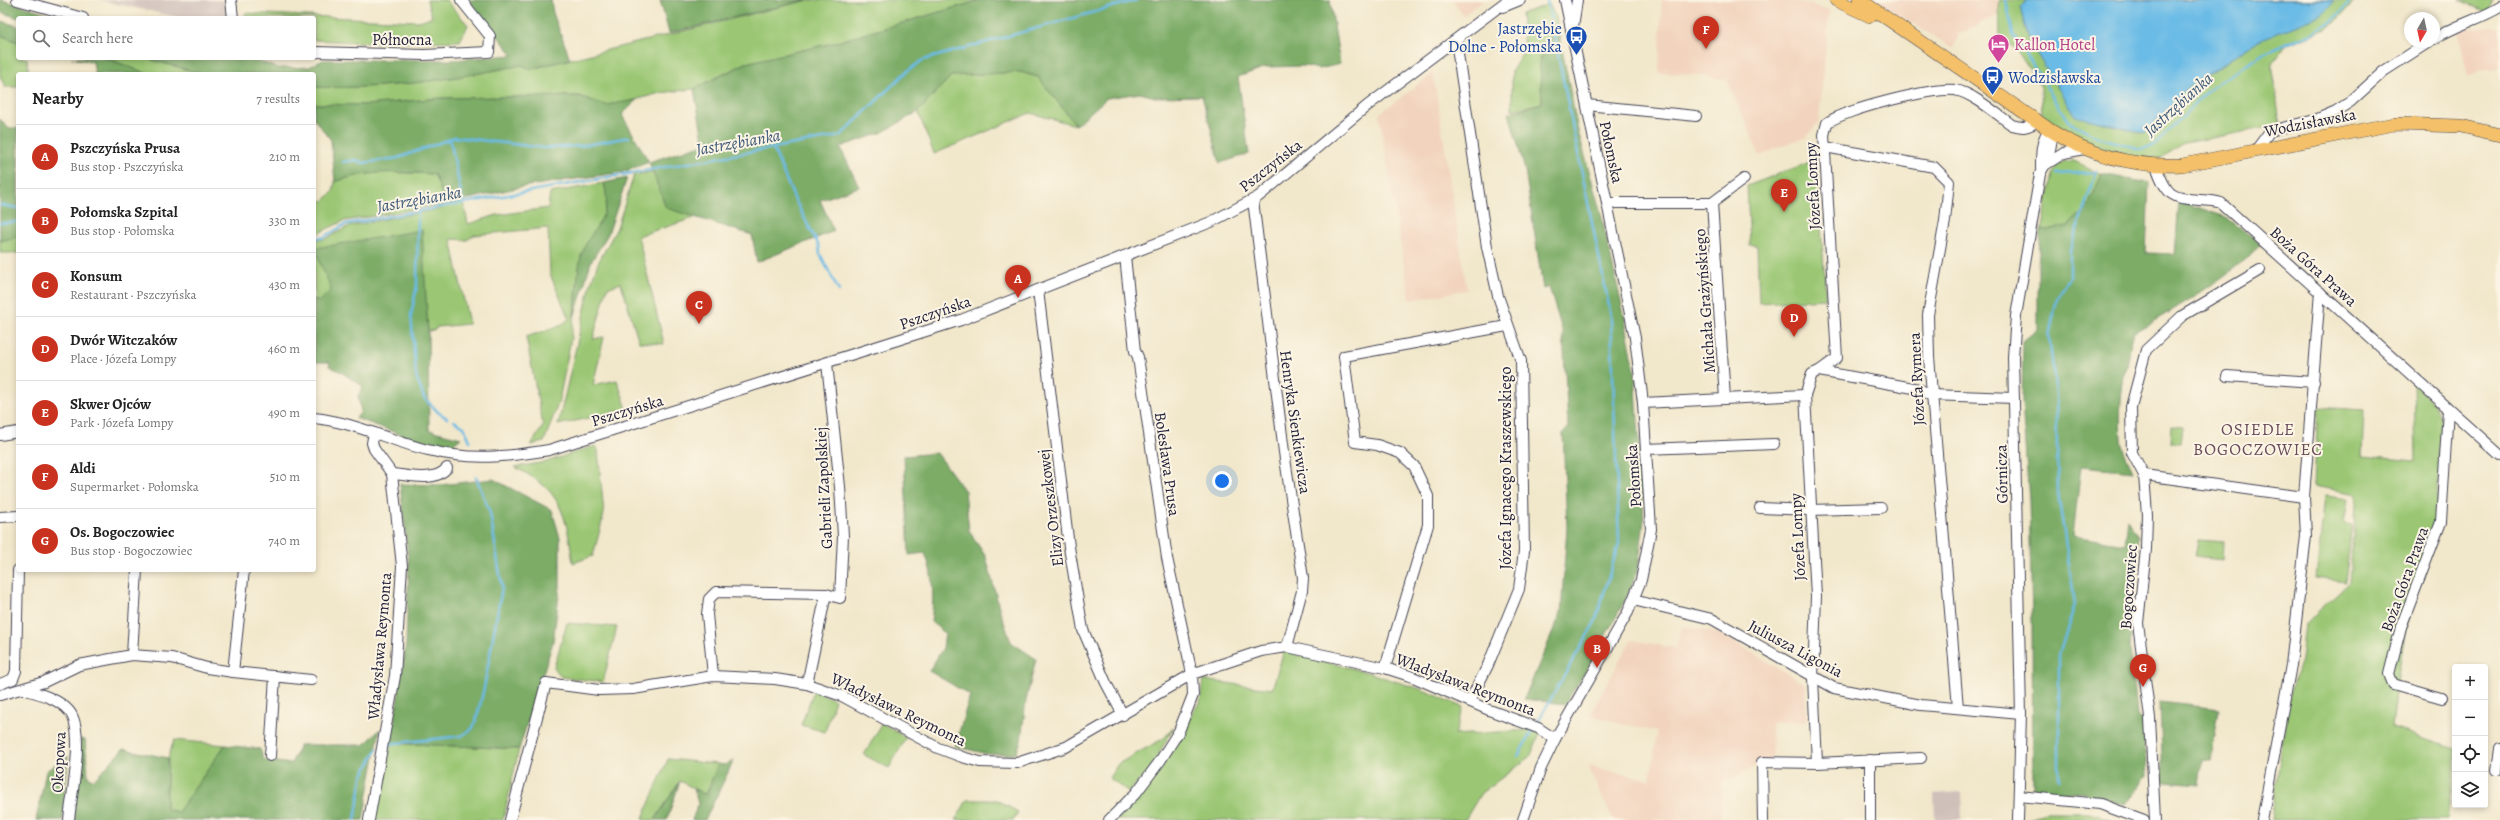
<!DOCTYPE html>
<html lang="en">
<head>
<meta charset="utf-8">
<style>
  :root { --surface:#fff; --page:#f2f2f2; --text:#222; --muted:#767676; --line:#e0e0e0; --accent:#c8321e }
  body { margin:0; font-family:Alegreya,serif; background:var(--page); color:var(--text) }
  .controls { position:absolute; right:12px; bottom:12px; display:grid; overflow:hidden; border-radius:4px; box-shadow:0 2px 6px #0003 }
  .controls button { width:36px; height:36px; display:grid; place-items:center; padding:0; border:0; border-bottom:1px solid var(--line); background:var(--surface); color:var(--text); font:20px sans-serif }
  .compass { position:absolute; left:2404px; top:12px; width:36px; height:36px; border-radius:50%; background:var(--surface); box-shadow:0 2px 6px #0003; rotate:189deg }
  .you { position:absolute; left:1222px; top:481px; width:14px; height:14px; margin:-10px; border:3px solid #fff; border-radius:50%; background:#1a73e8; box-shadow:0 0 0 6px #1a73e833 }
  .badge { display:grid; place-items:center; width:26px; height:26px; border-radius:50%; background:var(--accent); color:#fff; font-size:13px; font-weight:700 }
  .pin { position:absolute; translate:-50% -33px; filter:drop-shadow(0 1px 2px #0008) }
  .pin::after { content:''; position:absolute; top:21px; width:14px; height:12px; background:inherit; clip-path:polygon(0 0,100% 0,50% 100%) }
  .list { margin:0; padding:0; list-style:none }
  h2 { display:flex; justify-content:space-between; align-items:center; height:52px; margin:0; padding:0 16px; font-size:17px }
  h2 small { font-size:13px; font-weight:400; color:var(--muted) }
  .list li { display:grid; grid-template-columns:26px 1fr auto; gap:12px; align-items:center; box-sizing:border-box; height:64px; padding:0 16px; border-top:1px solid var(--line) }
  .list b { display:block; font-size:15px; white-space:nowrap }
  .list p { margin:0; font-size:13px; white-space:nowrap; color:var(--muted) }
  .list em { font-size:13px; font-style:normal; color:var(--muted) }
  .icon { flex:none; width:22px; height:22px; fill:none; stroke:currentColor; stroke-width:2; stroke-linecap:round; stroke-linejoin:round }
  .map { position:relative; flex:none; width:2500px; height:820px; overflow:hidden }
  .search { position:absolute; background:var(--surface); box-shadow:0 2px 6px #0003; left:16px; top:16px; width:300px; height:44px; display:flex; align-items:center; gap:10px; box-sizing:border-box; padding:0 14px; border-radius:4px; color:var(--muted); font-size:15px }
  .panel { position:absolute; background:var(--surface); box-shadow:0 2px 6px #0003; left:16px; top:72px; width:300px; height:500px; border-radius:4px }
  .map>svg:first-child { display:block }
  .built { fill:#f2d4be }
  .industrial { fill:#cfc0ba }
  .green { fill:#9bc774; stroke:#5e7458 }
  .forest { fill:#7cac66; stroke:#4f6750 }
  .water { fill:#6bbbe6; stroke:#466e90 }
  .lines { fill:none; stroke-linecap:round; stroke-linejoin:round }
  .stream { stroke:#6bbbe6; stroke-width:2.5 }
  .minor-casing { stroke:#414051; stroke-width:12 }
  .major-casing { stroke:#414051; stroke-width:14 }
  .minor { stroke:#fff; stroke-width:10 }
  .major { stroke:#f4c16a; stroke-width:13 }
  .labels { text-anchor:middle; stroke-width:4; stroke-linejoin:round; paint-order:stroke }
  .transit-label { font-size:16px; fill:#164399; stroke:#fcf5e5; text-anchor:end }
  .street-label { font-size:16px; fill:#22223b; stroke:#fcf5e5 }
  .hotel-label { font-size:16px; fill:#b23c85; stroke:#fcf5e5; text-anchor:start }
  .water-label { font-size:17px; font-style:italic; fill:#3c5877; stroke:#fcf5e5 }
  .neighbourhood-label { font-size:17px; letter-spacing:1px; fill:#694c5a; stroke:#fcf5e5 }
</style>
</head>
<body>
<div class="map">
<svg width="2500" height="820" viewBox="0 0 2500 820">
  <rect width="100%" height="100%" fill="#fcf5e5"/>
  <filter id="ink" filterUnits="userSpaceOnUse"><feTurbulence type="fractalNoise" baseFrequency=".025" numOctaves="2"/><feDisplacementMap in="SourceGraphic" scale="8" xChannelSelector="R" yChannelSelector="G"/><feConvolveMatrix kernelMatrix="1 2 1 2 8 2 1 2 1" color-interpolation-filters="sRGB"/></filter>
  <filter id="wash" filterUnits="userSpaceOnUse"><feTurbulence type="fractalNoise" baseFrequency=".012" numOctaves="4" result="noise"/><feDisplacementMap in="SourceGraphic" scale="16" xChannelSelector="R" yChannelSelector="G"/><feGaussianBlur stdDeviation="0.9" result="paint"/><feColorMatrix in="noise" values="0 0 0 0 0 0 0 0 0 0 0 0 0 0 0 0 0 1.4 0 .05"/><feComposite in="paint" operator="in"/></filter>
  <g filter="url(#wash)">
    <rect width="100%" height="100%" fill="#f1e7cb"/>
    <g class="built">
      <path d="M1453 0H1483L1463 16Z"/>
      <path d="M1662 0H1794L1829 10 1819 121 1806 138 1793 141 1760 156 1727 80 1701 75 1659 73Z"/>
      <path d="M1875 0H2003V12L1959 34 1953 48Z"/>
      <path d="M2497 27 2500 28V69L2478 71 2468 77 2458 31 2470 28Z"/>
      <path d="M1433 73 1467 290 1410 300 1379 114Z"/>
      <path d="M1682 627 1718 633 1805 684 1807 721 1771 723 1772 758 1722 783 1721 820H1613L1588 766 1650 780 1657 732 1590 715 1631 640 1676 648Z"/>
    </g>
    <g class="industrial">
      <path d="M98 0H224L227 16 224 18H182Z"/>
      <path d="M1961 792 1962 820H1935L1934 794Z"/>
    </g>
    <g class="green">
      <path d="M427 0H446L468 25 460 41 373 43 314 40V18H246L245 13 392 20 418 21 432 17Z"/>
      <path d="M808 0H981L833 43 746 63 694 89 660 93 624 103 605 105 579 96 442 98 365 105 314 104V87C387 90 451 79 522 65L531 69Z"/>
      <path d="M1999 0H2355L2339 18 2325 29 2286 45 2272 63 2280 125 2184 143 2158 160 2123 157 2077 138 2042 115 2041 87 2016 49 2000 37Z"/>
      <path d="M2460 0H2493L2487 14Z"/>
      <path d="M1549 4 1556 17 1560 39 1546 38 1540 63 1542 103 1512 110V71L1524 50 1521 14Z"/>
      <path d="M0 35 18 42V58H27L29 74H18V87H5L0 76Z"/>
      <path d="M106 58H145L203 74H148Z"/>
      <path d="M1020 72 1038 77 1076 125 1030 113 934 154 918 112 951 76Z"/>
      <path d="M2065 161H2074L2102 174 2088 207 2068 226 2041 231 2054 170Z"/>
      <path d="M1810 162 1817 166 1826 299 1759 303 1757 245H1750L1747 186Z"/>
      <path d="M666 169 674 199 694 218 638 236 664 344 639 342 621 283 607 288 593 339 604 337 593 385 617 380 627 409 558 425 591 283 598 263 617 228 634 175Z"/>
      <path d="M383 172 435 174 446 204 344 221 314 235V201H323L333 192 335 182 352 176Z"/>
      <path d="M604 183 608 198 604 214 581 256 571 338 559 401 544 442 531 445 543 426 526 337 560 326 569 319 550 274 548 228 474 235 467 240 451 239 469 324 437 327 435 330 428 331 421 230 329 271 332 291 319 305 314 302V239H325L349 226 443 208 442 207 463 200 468 224 497 215 548 208 550 193Z"/>
      <path d="M18 237V253H0V241Z"/>
      <path d="M2414 381 2435 406 2441 420 2437 517 2407 622 2398 675 2392 728 2455 748V764L2447 820H2271L2289 698 2301 660 2305 624 2349 582 2357 494 2314 486 2318 407 2364 410 2362 456 2416 461Z"/>
      <path d="M2172 426 2183 427 2181 443H2171Z"/>
      <path d="M595 446 598 450 604 514 593 556 573 563C569 536 566 504 543 485 535 478 524 472 515 467L546 462Z"/>
      <path d="M2325 496 2348 499 2344 524 2352 525 2345 582 2316 578Z"/>
      <path d="M2198 540 2224 542 2223 560 2195 557Z"/>
      <path d="M567 623 617 627 603 682 561 677 554 667Z"/>
      <path d="M1284 651 1370 673 1423 690 1463 707 1455 735 1542 729 1530 757 1481 793 1465 820H1117L1144 791 1178 743 1193 711 1200 703 1203 680 1272 689Z"/>
      <path d="M814 690 835 700 825 732 801 725Z"/>
      <path d="M882 723 906 738 889 768 864 755Z"/>
      <path d="M1174 727 1149 771 1129 792 1109 778 1118 764 1164 738Z"/>
      <path d="M174 740 225 745 178 812 166 809 168 758Z"/>
      <path d="M391 743 519 749 503 820H373Z"/>
      <path d="M668 759 718 764 706 795 680 781 655 820H642Z"/>
      <path d="M967 800H997L1018 812 1013 820H956Z"/>
      <path d="M2046 813H2089L2110 820H2030V818Z"/>
    </g>
    <g class="forest">
      <path d="M0 0H1L65 18H19L0 12Z"/>
      <path d="M468 0H551L553 13 570 59 530 69 522 65C452 79 385 90 314 87V74H203L145 58H250L278 68 309 67 323 60H452L513 55Z"/>
      <path d="M660 0H807L669 33Z"/>
      <path d="M981 0H1330L1340 64 1319 69 1305 66 1266 67 1238 77 1249 154 1220 163 1202 96 1155 97 1140 93 1107 98 1076 125 1038 77 1020 72 951 76 918 112 881 133 840 147 859 187 820 200 834 231 757 262 752 235 666 208 649 162 623 172 521 187 446 204 434 174C400 172 368 170 335 182L331 140 314 119V104L365 105 442 98 579 96 605 105 637 100 622 115 649 162 704 144 694 89 746 63 833 43Z"/>
      <path d="M0 21 18 26V42L0 35Z"/>
      <path d="M1545 38 1560 39 1578 131 1601 214 1625 319 1635 372 1644 520 1638 569 1628 595 1587 669 1565 704 1524 699 1561 613 1567 527 1563 433 1568 427 1563 333 1549 287 1543 289 1525 170 1509 113 1542 103 1540 63Z"/>
      <path d="M71 58H106L148 74H95L93 62Z"/>
      <path d="M0 119 8 128H18V237L0 241Z"/>
      <path d="M2102 174 2149 183 2146 253 2175 254 2179 201 2226 217 2261 244C2231 276 2173 311 2134 332 2124 367 2118 403 2121 439 2122 450 2129 461 2133 471L2081 466 2073 536 2125 544 2128 520 2139 536 2130 648 2136 715 2143 722 2147 775 2126 804 2084 793 2033 790 2032 621 2029 501 2022 402 2023 341 2038 329V266L2041 231 2068 226 2088 207Z"/>
      <path d="M627 178 608 234 591 262 574 318C577 298 576 276 581 257 589 227 614 221 604 183Z"/>
      <path d="M422 230 428 331 429 430 461 438 451 446 415 440 356 418 361 412 358 396 363 386C350 379 342 371 329 366L330 362H314V299L319 302 331 290C327 275 318 263 316 248Z"/>
      <path d="M937 453 965 491 969 531 986 557 1000 611 1011 642 1036 659 1026 700 1021 741 1016 754H987L955 746 970 695 929 671 943 648 945 633 931 622C934 599 934 575 925 553L909 555 904 456Z"/>
      <path d="M493 479 552 510 560 538V587L553 642 519 749 391 743 406 644 409 564 400 484 440 485Z"/>
      <path d="M2160 702 2219 709 2211 761 2202 760 2199 785 2163 782Z"/>
      <path d="M380 729 363 820H74L80 739 85 740 88 776 94 780 123 749 168 758 166 809 178 812 225 745 260 749 264 760 291 764 300 745H364Z"/>
      <path d="M68 756 63 820H36L46 771Z"/>
      <path d="M734 760 705 820H692L698 804 694 789 706 795 718 764 725 765Z"/>
      <path d="M680 781 667 820H655Z"/>
    </g>
    <path class="water" d="M2028 0H2334L2332 5 2318 17 2259 40 2191 85 2144 133 2075 116 2029 41 2020 7Z"/>
    <g class="lines">
      <g class="stream">
        <path d="M2006 0 2013 34 2068 121 2098 137 2141 149 2155 145 2212 86 2267 52 2314 32 2333 20 2351 0"/>
        <path d="M450 139 463 203"/>
        <path d="M773 148 794 198 819 246 820 254 839 291"/>
        <path d="M343 162 356 160 363 163 398 158 455 137 545 148 580 146 629 137"/>
        <path d="M2057 174 2096 172"/>
        <path d="M0 205 18 208"/>
        <path d="M418 211 417 285 411 315 416 376 424 398 439 413 447 418"/>
        <path d="M0 223 18 222"/>
        <path d="M314 237 322 238 346 224 840 136 906 72 923 60 1137 0"/>
        <path d="M454 421 464 427 470 441"/>
        <path d="M1536 725 1595 622 1619 543 1611 316 1547 0"/>
        <path d="M388 744 461 736 472 729 476 721 484 688 502 587 490 513 476 477"/>
        <path d="M1518 756 1533 729"/>
        <path d="M2059 780V655L2075 604 2058 493 2056 394 2049 336 2057 299 2070 277V250L2097 170"/>
        <path d="M355 820 362 777 377 749"/>
      </g>
    </g>
  </g>
  <g filter="url(#ink)">
    <g class="lines">
      <defs>
        <g id="minor">
          <path d="M17 0 83 18"/>
          <path d="M231 0 233 18"/>
          <path d="M1503 7 1520 0"/>
          <path d="M1573 27 1577 0"/>
          <path d="M2434 39C2455 25 2479 20 2500 7"/>
          <path d="M1456 41 1487 247 1498 296 1521 361 1524 551 1519 589 1488 665 1470 701"/>
          <path d="M314 52 424 55 489 52 490 36 461 0"/>
          <path d="M1587 105 1696 116"/>
          <path d="M1825 147 1934 167 1949 182 1945 221 1928 315 1929 357 1958 708"/>
          <path d="M2256 150 2270 131 2315 120 2336 111 2350 102 2384 71 2429 42"/>
          <path d="M2045 165 2064 153 2084 149"/>
          <path d="M2156 166C2159 174 2162 183 2167 189 2176 204 2206 197 2221 203L2500 455"/>
          <path d="M2041 168C2041 153 2041 141 2049 129"/>
          <path d="M1253 200 1284 452 1303 578 1302 591 1287 647"/>
          <path d="M1607 203H1712"/>
          <path d="M1038 290 1069 547 1083 630 1106 683 1123 715"/>
          <path d="M1819 371 1837 358 1824 135 1827 123C1843 110 1934 87 1955 90 1973 93 1998 115 2012 125 2022 128 2028 128 2037 121"/>
          <path d="M2227 376 2314 382"/>
          <path d="M1805 395 1816 596 1813 678 1817 763"/>
          <path d="M1725 398 1712 203 1744 179"/>
          <path d="M1643 403 1805 395 1812 374 1819 371 1919 389 1930 395 2014 398"/>
          <path d="M314 418C354 422 390 441 428 450 472 461 506 457 549 450L961 320 1211 222 1258 197 1367 106 1508 0"/>
          <path d="M0 435 18 432"/>
          <path d="M1646 449 1774 444"/>
          <path d="M392 474C410 475 434 483 447 468"/>
          <path d="M2144 475 2304 497"/>
          <path d="M1760 508 1810 510 1881 508"/>
          <path d="M0 517 18 516"/>
          <path d="M1633 600 1712 619 1834 688 1921 705 2021 714"/>
          <path d="M132 655 137 570"/>
          <path d="M1385 668 1428 525V496L1414 466 1400 453 1377 445 1355 442 1344 356 1507 326"/>
          <path d="M233 672 244 570"/>
          <path d="M713 676 707 614 709 599 716 592 826 594 840 598 843 536 840 487 827 363"/>
          <path d="M0 684 13 679 16 671 18 570"/>
          <path d="M807 684 826 594"/>
          <path d="M23 689C39 694 58 698 69 711 86 730 71 796 69 820"/>
          <path d="M0 695 44 682 79 665 132 655 172 658 207 668 233 672 311 680"/>
          <path d="M2442 698 2393 684 2389 674 2401 627 2441 522 2448 409"/>
          <path d="M270 756 275 676"/>
          <path d="M1870 760V820"/>
          <path d="M2497 770 2500 749"/>
          <path d="M2019 796 2100 804 2144 820"/>
          <path d="M369 820 395 676 402 566 392 474 374 449 372 443 374 433"/>
          <path d="M510 820 546 683 599 690 633 689 713 676 775 679 807 684 842 696 938 748 962 757 980 762 1017 763 1066 747 1192 674 1261 651 1287 647 1385 668 1413 677 1489 710 1538 728 1555 739"/>
          <path d="M1109 820 1136 793 1160 761 1179 731 1193 695 1192 674 1167 558 1138 357 1135 351 1125 256"/>
          <path d="M1523 820 1541 768 1555 739 1628 612 1641 580 1651 529 1643 403 1635 338 1565 0"/>
          <path d="M1763 820 1762 762 1817 763 1921 758"/>
          <path d="M2018 820 2021 714 2013 357 2016 316 2040 174 2049 156 2053 132"/>
          <path d="M2155 820 2150 718 2138 623 2146 549 2147 515 2144 475 2132 453 2131 407 2146 350 2182 316 2260 270"/>
          <path d="M2262 820 2291 665 2306 536 2304 497 2320 292"/>
        </g>
        <g id="major">
          <path d="M1836 0 1870 16"/>
          <path d="M1860 0 2053 132C2092 156 2136 167 2182 165L2394 124 2461 126 2500 135"/>
        </g>
      </defs>
      <use href="#minor" class="minor-casing"/>
      <use href="#major" class="major-casing"/>
      <use href="#minor" class="minor"/>
      <use href="#major" class="major"/>
    </g>
  </g>
  <defs>
    <symbol id="bus-pin" viewBox="-11 -11 22 30"><path d="M0 17L-7.5 6A9.5 9.5 0 1 1 7.5 6Z" fill="#1a4fb4" stroke="#fcf5e5"/><path d="M-5-6H5V4H4V6H2V4H-2V6H-4V4H-5ZM-3.5-4V0h7V-4ZM-3.5 1.2v1.5H-2V1.2ZM2 1.2v1.5H3.5V1.2Z" fill="#fff"/></symbol>
    <symbol id="hotel-pin" viewBox="-11 -11 22 30"><path d="M0 17L-7.5 6A9.5 9.5 0 1 1 7.5 6Z" fill="#d1479c" stroke="#fcf5e5"/><path d="M-6-4.5h1.5V1H6V5H4.5V3h-9V5H-6ZM-4 0a1.8 1.8 0 1 1 3.6 0ZM.5 0V-2.5h3Q6-2.5 6 0Z" fill="#fff"/></symbol>
  </defs>
  <g fill-rule="evenodd">
    <use href="#bus-pin" x="1564" y="24" width="25" height="34"/>
    <use href="#hotel-pin" x="1986" y="32" width="25" height="34"/>
    <use href="#bus-pin" x="1980" y="64" width="25" height="34"/>
  </g>
  <g class="labels">
    <g class="transit-label">
      <text x="1562" y="34">Jastrzębie<tspan x="1562" dy="18">Dolne - Połomska</tspan></text>
      <text x="2008" y="83" text-anchor="start">Wodzisławska</text>
    </g>
    <g class="street-label">
      <text x="402" y="45">Północna</text>
      <text transform="translate(2310 122) rotate(-11)" y="6">Wodzisławska</text>
      <text transform="translate(1612 152) rotate(78)" y="6">Połomska</text>
      <text transform="translate(1270 165) rotate(-38)" y="6">Pszczyńska</text>
      <text transform="translate(1812 186) rotate(-93)" y="6">Józefa Lompy</text>
      <text transform="translate(2314 266) rotate(42)" y="6">Boża Góra Prawa</text>
      <text transform="translate(1704 301) rotate(-94)" y="6">Michała Grażyńskiego</text>
      <text transform="translate(935 312) rotate(-19)" y="6">Pszczyńska</text>
      <text transform="translate(1916 379) rotate(-93)" y="6">Józefa Rymera</text>
      <text transform="translate(627 410) rotate(-17)" y="6">Pszczyńska</text>
      <text transform="translate(1296 422) rotate(82)" y="6">Henryka Sienkiewicza</text>
      <text transform="translate(1168 464) rotate(82)" y="6">Bolesława Prusa</text>
      <text transform="translate(1505 468) rotate(-90)" y="6">Józefa Ignacego Kraszewskiego</text>
      <text transform="translate(2001 474) rotate(-91)" y="6">Górnicza</text>
      <text transform="translate(1633 476) rotate(-94)" y="6">Połomska</text>
      <text transform="translate(823 488) rotate(-93)" y="6">Gabrieli Zapolskiej</text>
      <text transform="translate(1050 508) rotate(-97)" y="6">Elizy Orzeszkowej</text>
      <text transform="translate(1797 537) rotate(-93)" y="6">Józefa Lompy</text>
      <text transform="translate(2404 579) rotate(-70)" y="6">Boża Góra Prawa</text>
      <text transform="translate(2128 587) rotate(-86)" y="6">Bogoczowiec</text>
      <text transform="translate(379 646) rotate(-85)" y="6">Władysława Reymonta</text>
      <text transform="translate(1796 648) rotate(28)" y="6">Juliusza Ligonia</text>
      <text transform="translate(1466 684) rotate(21)" y="6">Władysława Reymonta</text>
      <text transform="translate(899 709) rotate(26)" y="6">Władysława Reymonta</text>
      <text transform="translate(58 762) rotate(-87)" y="6">Okopowa</text>
    </g>
    <g class="hotel-label">
      <text x="2014" y="50">Kallon Hotel</text>
    </g>
    <g class="water-label">
      <text transform="translate(2178 104) rotate(-42)" y="6">Jastrzębianka</text>
      <text transform="translate(738 142) rotate(-10)" y="6">Jastrzębianka</text>
      <text transform="translate(419 199) rotate(-10)" y="6">Jastrzębianka</text>
    </g>
    <g class="neighbourhood-label">
      <text x="2258" y="435">OSIEDLE<tspan x="2258" dy="20">BOGOCZOWIEC</tspan></text>
    </g>
  </g>
</svg>
<div class="controls">
<button>+</button>
<button>−</button>
<button><svg class="icon" aria-label="locate" viewBox="0 0 24 24"><circle cx="12" cy="12" r="6"/><path d="M12 2v4M12 18v4M2 12h4M18 12h4"/></svg></button>
<button><svg class="icon" aria-label="layers" viewBox="0 0 24 24"><path d="M12 4l9 5-9 5-9-5zM3 14l9 5 9-5"/></svg></button>
</div>
<svg class="compass" viewBox="-18 -18 36 36"><path d="M0-13l5 13h-10z" fill="#e53935"/><path d="M0 13l5-13h-10z" fill="#767676"/></svg>
<div class="you"></div>
<div class="pin badge" style="left:1018px;top:298px">A</div>
<div class="pin badge" style="left:1597px;top:668px">B</div>
<div class="pin badge" style="left:699px;top:324px">C</div>
<div class="pin badge" style="left:1794px;top:337px">D</div>
<div class="pin badge" style="left:1784px;top:212px">E</div>
<div class="pin badge" style="left:1706px;top:49px">F</div>
<div class="pin badge" style="left:2143px;top:687px">G</div>
<div class="search"><svg class="icon" aria-label="search" viewBox="0 0 24 24"><circle cx="10" cy="10" r="6"/><path d="M15 15l6 6"/></svg>Search here</div>
<section class="panel">
<h2>Nearby<small>7 results</small></h2>
<ul class="list">
<li><span class="badge">A</span><div><b>Pszczyńska Prusa</b><p>Bus stop · Pszczyńska</p></div><em>210 m</em></li>
<li><span class="badge">B</span><div><b>Połomska Szpital</b><p>Bus stop · Połomska</p></div><em>330 m</em></li>
<li><span class="badge">C</span><div><b>Konsum</b><p>Restaurant · Pszczyńska</p></div><em>430 m</em></li>
<li><span class="badge">D</span><div><b>Dwór Witczaków</b><p>Place · Józefa Lompy</p></div><em>460 m</em></li>
<li><span class="badge">E</span><div><b>Skwer Ojców</b><p>Park · Józefa Lompy</p></div><em>490 m</em></li>
<li><span class="badge">F</span><div><b>Aldi</b><p>Supermarket · Połomska</p></div><em>510 m</em></li>
<li><span class="badge">G</span><div><b>Os. Bogoczowiec</b><p>Bus stop · Bogoczowiec</p></div><em>740 m</em></li>
</ul>
</section>
</div>
</body>
</html>
